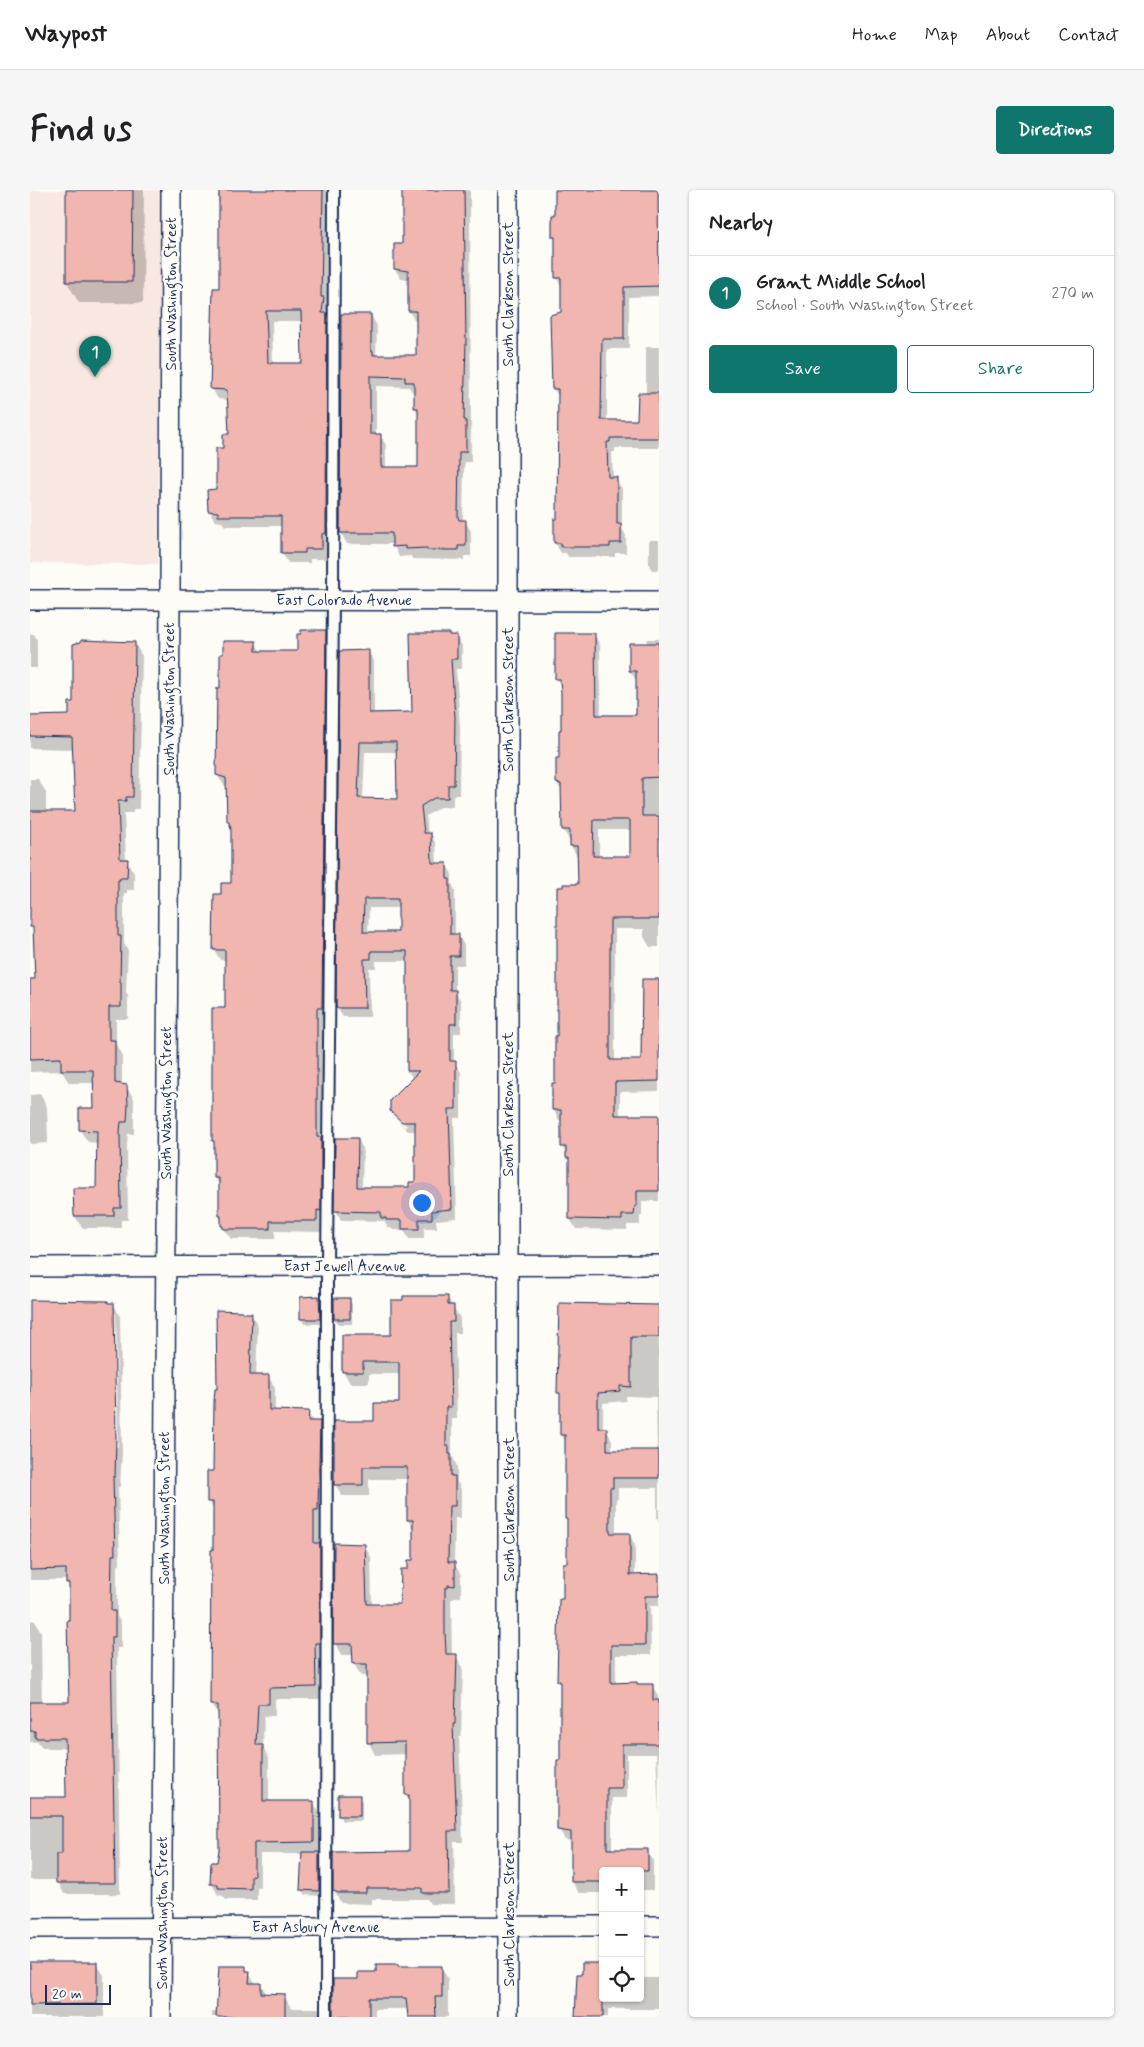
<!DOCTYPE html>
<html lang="en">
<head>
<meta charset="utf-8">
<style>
  :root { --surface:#fff; --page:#f6f6f6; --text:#202124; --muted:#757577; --line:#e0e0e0; --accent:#0f766e }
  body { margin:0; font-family:Mynerve,sans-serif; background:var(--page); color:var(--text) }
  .controls { position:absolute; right:15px; bottom:15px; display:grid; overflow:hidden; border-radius:5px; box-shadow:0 1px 4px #0004 }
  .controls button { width:45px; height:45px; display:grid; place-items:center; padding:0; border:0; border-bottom:1px solid var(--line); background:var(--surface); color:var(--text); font:25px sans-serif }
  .scale { position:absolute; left:15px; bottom:12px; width:66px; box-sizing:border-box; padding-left:5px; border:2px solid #1b2f5e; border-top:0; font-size:14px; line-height:18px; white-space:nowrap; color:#1b2f5e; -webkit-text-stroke:4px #fdfcf7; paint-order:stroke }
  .you { position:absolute; left:391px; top:1012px; width:18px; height:18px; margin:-12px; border:4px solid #fff; border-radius:50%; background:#1a73e8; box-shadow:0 0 0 8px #1a73e833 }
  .badge { display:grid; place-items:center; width:32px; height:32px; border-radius:50%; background:var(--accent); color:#fff; font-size:16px; font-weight:700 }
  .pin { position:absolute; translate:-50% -41px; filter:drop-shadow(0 1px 2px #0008) }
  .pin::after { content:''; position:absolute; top:26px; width:18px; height:15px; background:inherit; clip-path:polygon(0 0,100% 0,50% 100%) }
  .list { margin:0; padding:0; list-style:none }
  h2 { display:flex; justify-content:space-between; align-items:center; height:65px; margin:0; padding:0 20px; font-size:21px }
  h2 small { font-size:16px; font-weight:400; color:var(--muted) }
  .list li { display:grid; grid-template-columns:32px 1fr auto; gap:15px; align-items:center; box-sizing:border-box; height:75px; padding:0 20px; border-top:1px solid var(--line) }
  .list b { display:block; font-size:19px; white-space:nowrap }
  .list p { margin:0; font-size:16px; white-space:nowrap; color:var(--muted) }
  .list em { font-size:16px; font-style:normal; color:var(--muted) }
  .actions { display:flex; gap:10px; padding:15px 20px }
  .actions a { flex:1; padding:11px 0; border:1px solid var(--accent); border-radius:5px; text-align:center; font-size:18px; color:var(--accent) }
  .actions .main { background:var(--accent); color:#fff }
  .icon { flex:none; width:28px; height:28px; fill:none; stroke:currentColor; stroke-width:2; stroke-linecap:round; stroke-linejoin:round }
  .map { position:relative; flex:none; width:629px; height:1827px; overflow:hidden; border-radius:5px }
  header { display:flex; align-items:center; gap:30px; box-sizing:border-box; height:70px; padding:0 25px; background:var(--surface); border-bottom:1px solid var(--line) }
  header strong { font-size:24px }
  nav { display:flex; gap:28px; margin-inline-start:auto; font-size:18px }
  .intro { display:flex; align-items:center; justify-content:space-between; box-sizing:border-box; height:120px; padding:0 30px }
  h1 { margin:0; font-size:35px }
  .button { padding:12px 22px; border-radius:5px; background:var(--accent); color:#fff; font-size:18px; font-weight:700 }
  main { display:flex; gap:30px; padding:0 30px }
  aside { flex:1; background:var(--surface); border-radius:5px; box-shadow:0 1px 4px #0004 }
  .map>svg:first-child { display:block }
  .built { fill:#f9e7e1 }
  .shadow { fill:#0003; fill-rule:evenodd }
  .building { fill:#f1b6af; stroke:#1b2f5e; fill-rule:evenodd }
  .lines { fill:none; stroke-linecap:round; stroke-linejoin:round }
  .service-casing { stroke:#1b2f5e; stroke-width:14 }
  .minor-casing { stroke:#1b2f5e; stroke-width:22 }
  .service { stroke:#fdfcf7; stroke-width:10 }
  .minor { stroke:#fdfcf7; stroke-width:19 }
  .labels { text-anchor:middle; stroke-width:5; stroke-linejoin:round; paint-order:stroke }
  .street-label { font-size:15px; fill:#1b2f5e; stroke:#fdfcf7 }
</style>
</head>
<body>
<header>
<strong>Waypost</strong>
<nav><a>Home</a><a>Map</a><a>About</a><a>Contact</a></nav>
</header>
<div class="intro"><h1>Find us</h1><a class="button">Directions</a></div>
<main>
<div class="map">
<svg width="629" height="1827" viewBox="0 0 629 1827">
  <rect width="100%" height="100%" fill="#fdfcf7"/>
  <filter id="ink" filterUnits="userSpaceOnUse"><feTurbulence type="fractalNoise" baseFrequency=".02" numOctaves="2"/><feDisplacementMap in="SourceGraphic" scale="10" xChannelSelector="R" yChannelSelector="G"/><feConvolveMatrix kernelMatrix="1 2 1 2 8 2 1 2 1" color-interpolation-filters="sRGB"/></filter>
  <g filter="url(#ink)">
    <path class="built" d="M0 0H130L128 374 0 373Z"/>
    <g class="shadow">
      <path d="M37 0H114L113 113H49L37 92Z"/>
      <path d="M188 0H298L297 115 299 119 298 128 302 135V354H298V369H280V373H258L252 362V336H195L192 332 185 331 179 320 187 300 194 259 200 245 199 210 188 209 182 198 191 100 190 15 188 11ZM242 131H272L273 175H243Z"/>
      <path d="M373 0H440L441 272H435L434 277 433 331H435L441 341V366H434V370L382 369 381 366 369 367 363 354H317L311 343 312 125H341L347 136 346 166H387V131H385L379 121V90L371 89 365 79 373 55ZM346 196 379 197 382 202H385V218L390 226V278H356V255L350 245H346Z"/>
      <path d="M526 0H629V106L599 107V159H577V231H608L616 204V157H629V258H585V262H582L583 289H586L592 299V338L596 346V363H585V367H538L536 363H531L525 353 529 330V208L524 199 532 123V97L526 87V52L523 46 526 26Z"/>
      <path d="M619 350H629V380H622L619 375Z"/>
      <path d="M295 442 301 452 298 828 292 829V951L297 959 296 1031H292V1042L245 1041V1049H201L192 1036 190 1026V996L185 988V954L183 950 196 819V770H190L184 760 192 705 202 694V637L198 631V597L194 595 187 585 192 499 225 452 231 462H268Z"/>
      <path d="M0 444H4L7 450V478H0Z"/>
      <path d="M419 444 420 446H426L432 456V479H426L430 538 429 605H423V617H410L396 626 398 644H401L406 654 407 674H416L422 684V694L425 700V745H428L434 755V775H425V801L431 811V843H424V872L431 882V928H424L427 1028 406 1030 407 1038H394V1049H379L374 1040H363L361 1038H358L354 1031 311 1030 306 1021 328 949 333 959 332 998H380L387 993 386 941H378L365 928 375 937 377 936 365 924V927L361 920 383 889 378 881V771H346V778H339L340 827H313L307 818 311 462 338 461 344 471V524L383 523ZM335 562H367L368 610H333ZM339 718H369V743H338Z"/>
      <path d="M564 444 570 455 571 526H607V492L600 481 617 454V449H629V757H620L614 747V739H585V871H612L614 791H629V901L590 902V926H629V1011H612V1026H610V1035H597V1040L546 1039 540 1029V972L532 956V930H529L523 919 528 847 549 695V666H547L541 656V650H539L533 639V603L527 593 532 541V498L526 488ZM569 640H602V667H569Z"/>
      <path d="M45 453 105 454 112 466 109 619H103V623H94L96 670 104 683V700H97V703H94V754L98 760 96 803 98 806V829H86V854L92 864V895L96 896 104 909V944H98L97 955 98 1030H91V1038H52L45 1026 68 999V953L58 952 50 940 66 919 65 893H39L32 881 0 882V790H6L5 743 0 725V589H8L16 602V622H46L43 559 0 558V527H41L44 514Z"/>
      <path d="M10 904 17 917 18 953 0 954V905Z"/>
      <path d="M288 1107 291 1113 292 1134H274L271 1128Z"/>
      <path d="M417 1107 430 1128V1143H425L427 1229H422V1264L427 1277V1292L431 1299V1328H425L424 1373 431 1385V1407H424V1409H421L422 1466H426L433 1477 431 1546H429L433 1652H424L425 1714H400L397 1709H342V1714L311 1713 304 1701 381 1663V1613L376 1605V1564L345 1565 339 1553V1486H331L324 1474V1465H311L305 1453 334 1355 341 1367 342 1415H371L379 1381 384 1371V1341L378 1330V1289H339V1306H312L305 1294 345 1233 370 1214V1184H339V1193H320L313 1181Z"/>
      <path d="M319 1109 322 1114V1134H308L305 1128Z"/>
      <path d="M0 1111 77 1112 79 1115H84L90 1126 92 1262 90 1297H88L90 1375H87V1426L91 1433V1458H87L90 1704H34L27 1690H0V1608H37V1558H12L8 1552H0V1430L5 1431 11 1442 12 1513H41L40 1431 42 1390H0ZM83 1121 86 1124 88 1257H85Z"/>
      <path d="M531 1114 629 1116V1332L627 1328V1298H588V1309H586V1344H599L605 1355V1386L629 1387V1416H620L621 1465H586V1494L622 1495 628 1506 629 1628 626 1564H597V1608H582V1661H617L623 1671V1700H610V1681H573V1703H549L542 1692V1651L535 1650 529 1639 531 1571V1494L529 1491 534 1410 538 1374 536 1253 532 1245V1208L529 1202ZM596 1206 626 1207 627 1261 582 1262V1250L576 1239H573V1213L596 1211Z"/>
      <path d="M213 1124H221L228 1136 226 1186H238L245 1198V1221L278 1223 284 1233H289L296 1245 294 1331H290V1357L296 1366 292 1509H245V1526H234L233 1557 239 1568V1612H283L290 1624 289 1664 292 1669V1706L275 1705 272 1700 273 1664H230V1698L227 1697V1710H196L193 1706 188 1705 182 1694 189 1674V1526L182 1515 184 1321 179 1311 185 1282 188 1200Z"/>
      <path d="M329 1606 332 1612V1631H312L309 1625Z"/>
      <path d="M0 1773H66L74 1785V1827H0Z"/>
      <path d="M215 1777 226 1794H231L237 1805H254L261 1818H288L294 1827H182V1822H187Z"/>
      <path d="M368 1777H411L418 1789V1827H377V1819H345V1827H304L329 1790 347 1783Z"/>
      <path d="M610 1788H629V1819H578V1827H547L573 1808H610Z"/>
    </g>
    <g class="building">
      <path d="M36 0H103L102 92H36Z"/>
      <path d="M189 0H293L291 107H294L292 123H297L296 343 292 344V359H275V363H251V326H188V322L178 321 177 300 186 299V258H193V244H199L197 200 180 199 183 98H189ZM236 121H271L272 173H238Z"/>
      <path d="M372 0H434L436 150 434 230H436V262H429V266L428 327 429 330H436V356H428V360H397V358L375 359V356L362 357V343H310L311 124H341V161H343V165H386V121H378V81L364 79V54H372ZM340 186 375 187V192H384V218H388V277H351V244H340Z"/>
      <path d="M525 0H628L629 96 594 97V149H572L571 230H607L608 203H629V248H580V252H577L578 287H587V334H591V353H580V357H531V353H524V329H527L528 199H522L520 125 531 122V88H525V47H522V25H525Z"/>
      <path d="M271 440H296L292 818H287V947H291V1021L287 1020V1031H240V1039H193V1036H191V1026H189V988H184V951H182V818H195V760H183L184 704H191V693H201V638L199 632H197L196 588 186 585 187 498H190V464H193V451H226V461H267V444H271Z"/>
      <path d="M380 443H419V445H427V469H421L425 527 424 595H418V608H404L391 616 394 643H401L402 673H417V689H420V744H429V766H420V800H426V834H420V871H426V919H419L422 1019 402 1021V1029H389V1039H372V1030H356V1028H351V1022L304 1021 305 948H328L327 997H379V992H385V932H372L360 921V910L389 881H377V761H341V769H334L335 818H306L309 461 339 460V523L382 522ZM330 552H366L367 609 328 608ZM334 709H368V742H333Z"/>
      <path d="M525 443H565L566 525H606V481H599V453H629V587L612 588V626H629V729H580V870H611L612 789H629V891L585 892V925H629V1001H607V1016H605L604 1025H592V1030L539 1029V968H536V957H531V920H522V893H525V846H527V697H533V694H548L547 656H540V640H532L531 594 526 593V568H529V540H531V503L530 489H525ZM564 630H600V666H563Z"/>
      <path d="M51 450 105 452 103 607H96V611H88L90 669H98L97 688H90V690H88V746H91L90 792H91V817H79V850H85V893L97 895 98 915 97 932H91L90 941 91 1018H84V1026H44L43 998H66L67 941 49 940V918H64L63 880H31V868L0 869V789H5L3 737H0V621H45L42 547 0 546V526L39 525V512H43V454L51 452Z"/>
      <path d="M289 1106 290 1129H270V1107Z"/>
      <path d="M373 1106H418V1115H424V1132H419L421 1217H416V1256H419V1264H421V1286H425V1316H419L418 1370V1372H425V1396L418 1395V1398H415V1441L416 1464H427L425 1534H423L427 1641H418L419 1703H392V1698H336V1703H309L303 1701V1662L379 1661V1605H375V1552L337 1553V1474H323L322 1454H303L304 1353 335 1354 337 1414H370L371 1379H378V1370H383V1330H377V1277H333V1295H304V1231H344V1213H369V1172H333V1182H312V1145H361V1110H373Z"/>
      <rect x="304" y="1108" width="16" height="21"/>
      <path d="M0 1110 78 1111V1113H84L86 1250 85 1287 83 1286 85 1365H82L81 1421H85V1447H81L85 1693H26V1664H32V1626H0V1607H36L35 1548H5V1541H0V1512H39L37 1430H39V1393H36V1379L0 1380Z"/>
      <path d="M529 1113 629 1115V1147H601V1197L590 1196V1201L568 1203V1238H577V1260H629V1288H583V1298H580V1343H600V1385L629 1384V1406H615V1455H581V1493L607 1492V1494H623V1510H629V1554H592V1598H577V1659H618V1681H573V1692H541V1642L527 1640V1570H530V1491H527L529 1409H533V1373H537V1329H535V1245H530V1203H527Z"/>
      <path d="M186 1120 213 1121V1123H222L220 1185H239V1220L279 1221 278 1231H290L288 1320H284V1353H290V1453H285L286 1497 239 1498V1514H228L226 1555H233V1611H284V1652L224 1653V1686H221V1699L188 1698V1694H180L181 1672H187L189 1660 188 1515H180L181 1360H183V1312H177V1281H183L184 1211 185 1199H187Z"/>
      <rect x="308" y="1605" width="22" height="21"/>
      <path d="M272 1662H289V1701L270 1700Z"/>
      <path d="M0 1772H67V1814L0 1815Z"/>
      <path d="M552 1773H573V1827H545L547 1784H552Z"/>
      <path d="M346 1774H368V1776H412V1807H405L406 1827H378L376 1808H339V1827H303V1789H328V1782H346Z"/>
      <path d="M189 1776H216V1781H220L219 1793H231V1803L255 1804V1827H186Z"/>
    </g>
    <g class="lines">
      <defs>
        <path id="service" d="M296 1827 297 1076 303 410 304 0"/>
        <g id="minor">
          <path d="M0 410 629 411"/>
          <path d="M0 1077 629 1075"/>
          <path d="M610 1736H629"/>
          <path d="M0 1738 573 1736"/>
          <path d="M131 1827 140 410 141 0"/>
          <path d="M478 1827V0"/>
        </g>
      </defs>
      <use href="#service" class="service-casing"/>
      <use href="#minor" class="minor-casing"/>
      <use href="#service" class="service"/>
      <use href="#minor" class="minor"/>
    </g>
  </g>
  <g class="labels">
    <g class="street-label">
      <text transform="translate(141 104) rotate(-90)" y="5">South Washington Street</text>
      <text transform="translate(478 104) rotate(-90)" y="5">South Clarkson Street</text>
      <text x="314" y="415">East Colorado Avenue</text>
      <text transform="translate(139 509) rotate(-90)" y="5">South Washington Street</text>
      <text transform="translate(478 509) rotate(-90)" y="5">South Clarkson Street</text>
      <text transform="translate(136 913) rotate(-90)" y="5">South Washington Street</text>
      <text transform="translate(478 914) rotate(-90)" y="5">South Clarkson Street</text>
      <text x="315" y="1081">East Jewell Avenue</text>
      <text transform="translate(134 1318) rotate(-90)" y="5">South Washington Street</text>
      <text transform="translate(479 1319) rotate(-90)" y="5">South Clarkson Street</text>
      <text transform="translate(132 1723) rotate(-90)" y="5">South Washington Street</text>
      <text transform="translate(479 1724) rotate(-90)" y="5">South Clarkson Street</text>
      <text x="286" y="1742">East Asbury Avenue</text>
    </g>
  </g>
</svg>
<div class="controls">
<button>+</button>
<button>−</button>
<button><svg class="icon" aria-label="locate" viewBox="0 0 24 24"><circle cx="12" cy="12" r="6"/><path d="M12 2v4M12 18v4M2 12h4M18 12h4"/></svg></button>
</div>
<div class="scale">20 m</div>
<div class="you"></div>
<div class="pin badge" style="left:65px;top:187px">1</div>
</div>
<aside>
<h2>Nearby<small></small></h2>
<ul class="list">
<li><span class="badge">1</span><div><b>Grant Middle School</b><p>School · South Washington Street</p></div><em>270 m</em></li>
</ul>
<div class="actions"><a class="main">Save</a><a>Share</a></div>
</aside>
</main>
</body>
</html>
